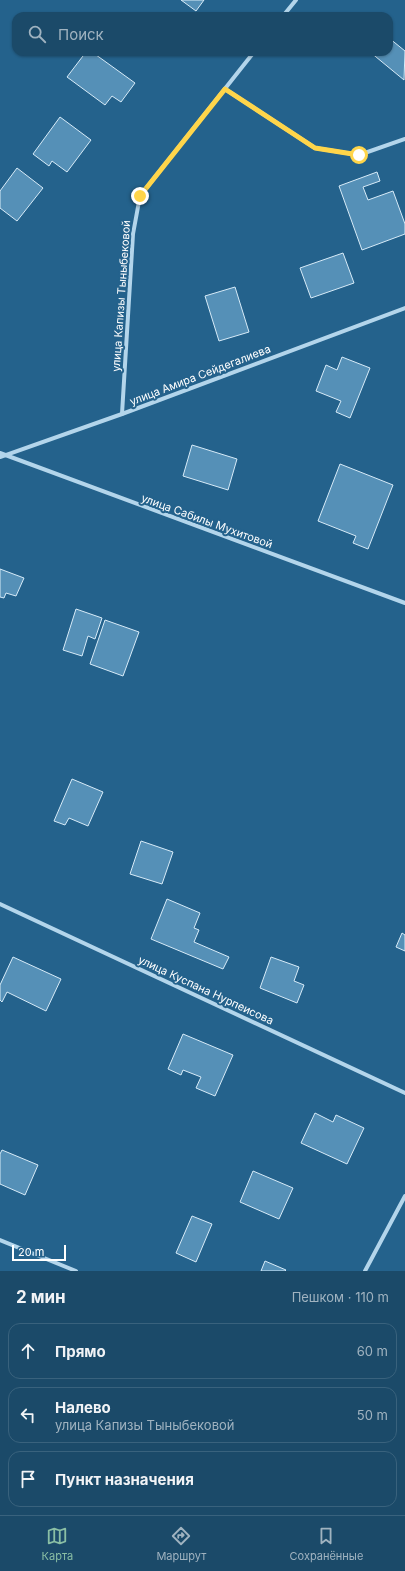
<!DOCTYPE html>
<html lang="ru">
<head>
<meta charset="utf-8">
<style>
  :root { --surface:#1b4a69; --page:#285471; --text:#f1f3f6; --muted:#a0b3c0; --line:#39627d; --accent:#8abfa5 }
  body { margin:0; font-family:Inter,sans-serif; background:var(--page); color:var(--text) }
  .scale { position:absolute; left:12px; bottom:10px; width:54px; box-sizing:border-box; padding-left:4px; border:2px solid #fff; border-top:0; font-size:11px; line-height:14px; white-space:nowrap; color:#fff; -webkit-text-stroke:3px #24628c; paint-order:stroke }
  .stop { position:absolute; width:12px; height:12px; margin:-9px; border:3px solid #ffd54a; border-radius:50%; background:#fff }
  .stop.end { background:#ffd54a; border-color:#fff; box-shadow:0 1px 4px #0008 }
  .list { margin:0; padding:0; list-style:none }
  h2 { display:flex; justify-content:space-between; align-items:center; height:52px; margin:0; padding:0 16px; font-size:17px }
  h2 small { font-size:13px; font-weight:400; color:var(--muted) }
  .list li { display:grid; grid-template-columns:26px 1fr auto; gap:12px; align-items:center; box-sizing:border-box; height:56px; margin:0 8px 8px; padding:0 8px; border:1px solid var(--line); border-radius:12px }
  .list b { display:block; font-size:15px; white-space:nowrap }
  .list p { margin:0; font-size:13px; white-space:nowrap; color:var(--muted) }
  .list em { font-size:13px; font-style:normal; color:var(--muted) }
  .icon { flex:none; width:22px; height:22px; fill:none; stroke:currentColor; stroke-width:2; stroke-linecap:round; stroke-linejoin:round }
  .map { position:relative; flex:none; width:405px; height:1271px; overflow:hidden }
  .search { position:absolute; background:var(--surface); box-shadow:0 1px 3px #0004; left:12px; right:12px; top:12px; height:44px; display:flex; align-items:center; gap:10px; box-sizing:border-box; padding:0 14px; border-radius:12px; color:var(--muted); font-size:15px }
  .sheet { height:244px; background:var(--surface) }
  nav { display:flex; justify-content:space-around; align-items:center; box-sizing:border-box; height:56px; border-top:1px solid var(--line); background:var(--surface); font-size:11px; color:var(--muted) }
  nav a { display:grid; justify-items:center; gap:2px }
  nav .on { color:var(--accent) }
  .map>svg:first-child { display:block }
  .building { fill:#5590b7; stroke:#d7ebf8 }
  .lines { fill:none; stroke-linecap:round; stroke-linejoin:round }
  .minor { stroke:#b3d5eb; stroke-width:4 }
  .route { stroke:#ffd54a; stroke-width:5 }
  .labels { text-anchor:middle; stroke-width:4; stroke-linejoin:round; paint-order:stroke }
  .street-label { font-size:11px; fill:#fff; stroke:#24628c }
</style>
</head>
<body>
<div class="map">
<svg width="405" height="1271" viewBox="0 0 405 1271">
  <rect width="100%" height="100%" fill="#24628c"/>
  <g class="building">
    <path d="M181 0H204L196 11Z"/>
    <path d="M389 38 405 51 404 80 370 52H389Z"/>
    <path d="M86 52H92L135 83 121 102 112 96 105 105 67 77Z"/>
    <path d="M60 117 91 140 67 172 52 161 49 166 33 154Z"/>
    <path d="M17 168 43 188 17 221 0 208V191Z"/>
    <path d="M377 172 380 181 363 187 368 200 393 191 405 224V234L362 250 339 186Z"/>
    <path d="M343 253 354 283 311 298 300 268Z"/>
    <path d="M235 287 249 332 219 341 205 296Z"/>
    <path d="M342 357 370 368 350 418 336 412 341 401 316 391 326 365 337 370Z"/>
    <path d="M192 445 237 459 228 490 183 476Z"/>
    <path d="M340 464 393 485 368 549 353 543 356 536 318 521Z"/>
    <path d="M0 569 24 578 16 596 6 593 4 598 0 597Z"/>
    <path d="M76 609 102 618 95 639 88 636 82 656 63 650Z"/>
    <path d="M105 620 139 632 123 676 90 664Z"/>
    <path d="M72 779 103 792 88 826 69 818 65 825 54 821Z"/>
    <path d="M141 841 173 852 162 884 130 874Z"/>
    <path d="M167 899 200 913 194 928 199 930 194 942 229 957 223 969 151 939Z"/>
    <path d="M402 933 405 935V951L396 947Z"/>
    <path d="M13 957 61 979 46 1011 7 992 2 1002 0 1000V985Z"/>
    <path d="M271 957 299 967 294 981 304 985 297 1003 260 988Z"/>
    <path d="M183 1034 233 1055 215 1096 196 1088 201 1077 183 1070 181 1075 168 1069Z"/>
    <path d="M315 1113 333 1122 336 1115 364 1128 347 1164 301 1143Z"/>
    <path d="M2 1150 38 1165 25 1195 0 1184V1154Z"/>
    <path d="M253 1171 293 1188 279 1219 240 1202Z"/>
    <path d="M192 1216 212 1224 196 1262 176 1253Z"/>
    <path d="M265 1261 286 1270 285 1271H261Z"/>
  </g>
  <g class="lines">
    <g class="minor">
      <path d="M283 16 296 0"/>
      <path d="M225 89 315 148 359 155 405 139"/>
      <path d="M122 414 133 234 140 196 254 52"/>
      <path d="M0 453 405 603"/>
      <path d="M0 457 122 414 405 308"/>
      <path d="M0 904 405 1093"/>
      <path d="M0 1240 76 1271"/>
      <path d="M365 1271 405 1196"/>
    </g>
  </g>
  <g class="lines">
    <path class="route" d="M140 196 225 89 315 148 359 155"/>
  </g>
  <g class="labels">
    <g class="street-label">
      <text transform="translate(121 296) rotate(-86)" y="4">улица Капизы Тыныбековой</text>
      <text transform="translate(200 375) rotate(-21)" y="4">улица Амира Сейдегалиева</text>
      <text transform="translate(207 521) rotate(20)" y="4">улица Сабилы Мухитовой</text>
      <text transform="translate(206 990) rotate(25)" y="4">улица Куспана Нурпеисова</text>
    </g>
  </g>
</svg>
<div class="scale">20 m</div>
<div class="stop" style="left:359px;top:155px"></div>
<div class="stop end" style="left:140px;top:196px"></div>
<div class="search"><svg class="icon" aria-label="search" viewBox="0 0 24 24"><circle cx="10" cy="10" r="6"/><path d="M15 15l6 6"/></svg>Поиск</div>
</div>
<section class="sheet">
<h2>2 мин<small>Пешком · 110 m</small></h2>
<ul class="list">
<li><svg class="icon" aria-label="ahead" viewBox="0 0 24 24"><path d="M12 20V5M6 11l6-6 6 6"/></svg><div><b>Прямо</b></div><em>60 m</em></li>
<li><svg class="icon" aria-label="left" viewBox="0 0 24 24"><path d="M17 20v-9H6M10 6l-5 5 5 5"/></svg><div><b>Налево</b><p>улица Капизы Тыныбековой</p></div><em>50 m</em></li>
<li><svg class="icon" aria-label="arrive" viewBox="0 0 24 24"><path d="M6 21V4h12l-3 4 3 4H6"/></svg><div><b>Пункт назначения</b></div></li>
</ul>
</section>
<nav>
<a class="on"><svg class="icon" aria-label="map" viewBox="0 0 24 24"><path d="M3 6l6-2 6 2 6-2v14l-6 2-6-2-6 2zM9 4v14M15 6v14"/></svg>Карта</a>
<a><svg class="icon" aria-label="directions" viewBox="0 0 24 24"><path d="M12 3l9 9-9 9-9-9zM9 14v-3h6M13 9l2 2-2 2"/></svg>Маршрут</a>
<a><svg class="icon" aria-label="saved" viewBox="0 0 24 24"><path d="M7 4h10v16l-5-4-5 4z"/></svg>Сохранённые</a>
</nav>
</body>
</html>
